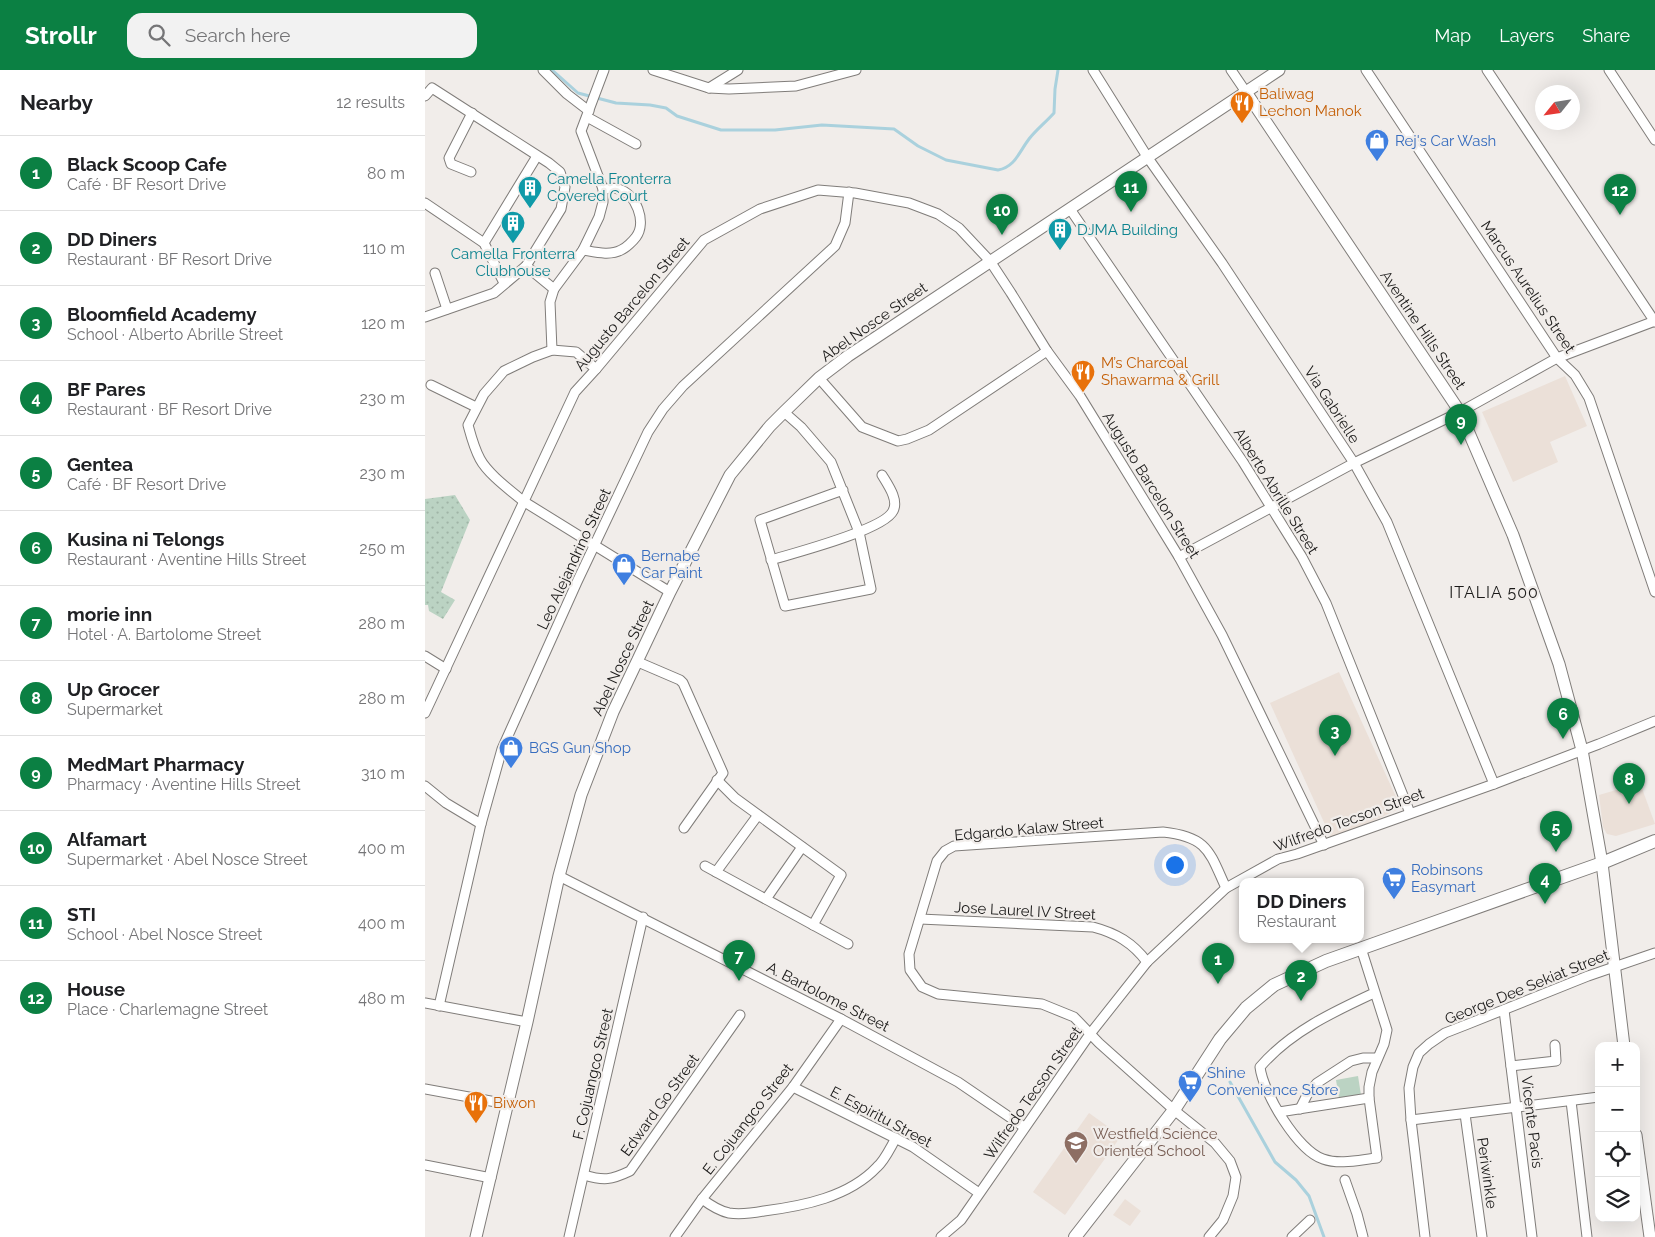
<!DOCTYPE html>
<html lang="en">
<head>
<meta charset="utf-8">
<style>
  :root { --surface:#fff; --page:#f2f2f2; --text:#202124; --muted:#757577; --line:#e0e0e0; --accent:#0b8043 }
  body { margin:0; font-family:Raleway,sans-serif; background:var(--page); color:var(--text) }
  .controls { position:absolute; right:15px; bottom:15px; display:grid; overflow:hidden; border-radius:10px; box-shadow:0 5px 20px #0002 }
  .controls button { width:45px; height:45px; display:grid; place-items:center; padding:0; border:0; border-bottom:1px solid var(--line); background:var(--surface); color:var(--text); font:25px sans-serif }
  .compass { position:absolute; left:1110px; top:15px; width:45px; height:45px; border-radius:50%; background:var(--surface); box-shadow:0 5px 20px #0002; rotate:240deg }
  .you { position:absolute; left:749px; top:794px; width:18px; height:18px; margin:-12px; border:4px solid #fff; border-radius:50%; background:#1a73e8; box-shadow:0 0 0 8px #1a73e833 }
  .badge { display:grid; place-items:center; width:32px; height:32px; border-radius:50%; background:var(--accent); color:#fff; font-size:16px; font-weight:700 }
  .pin { position:absolute; translate:-50% -41px; filter:drop-shadow(0 1px 2px #0008) }
  .pin::after { content:''; position:absolute; top:26px; width:18px; height:15px; background:inherit; clip-path:polygon(0 0,100% 0,50% 100%) }
  .popup { position:absolute; left:814px; top:808px; width:125px; height:65px; box-sizing:border-box; display:grid; place-content:center; border-radius:10px; background:var(--surface); filter:drop-shadow(0 1px 4px #0005); font-size:16px; white-space:nowrap; color:var(--muted) }
  .popup b { font-size:19px; color:var(--text) }
  .popup::after { content:''; position:absolute; left:50%; top:100%; margin-left:-10px; border:10px solid transparent; border-top-color:var(--surface) }
  .list { margin:0; padding:0; list-style:none }
  h2 { display:flex; justify-content:space-between; align-items:center; height:65px; margin:0; padding:0 20px; font-size:21px }
  h2 small { font-size:16px; font-weight:400; color:var(--muted) }
  .list li { display:grid; grid-template-columns:32px 1fr auto; gap:15px; align-items:center; box-sizing:border-box; height:75px; padding:0 20px; border-top:1px solid var(--line) }
  .list b { display:block; font-size:19px; white-space:nowrap }
  .list p { margin:0; font-size:16px; white-space:nowrap; color:var(--muted) }
  .list em { font-size:16px; font-style:normal; color:var(--muted) }
  .icon { flex:none; width:28px; height:28px; fill:none; stroke:currentColor; stroke-width:2; stroke-linecap:round; stroke-linejoin:round }
  .map { position:relative; flex:none; width:1230px; height:1167px; overflow:hidden }
  header { display:flex; align-items:center; gap:30px; box-sizing:border-box; height:70px; padding:0 25px; background:var(--accent); color:#fff }
  header strong { font-size:24px }
  nav { display:flex; gap:28px; margin-inline-start:auto; font-size:18px }
  .search { width:350px; height:45px; background:var(--page); display:flex; align-items:center; gap:12px; box-sizing:border-box; padding:0 18px; border-radius:15px; color:var(--muted); font-size:19px }
  main { display:flex }
  aside { flex:1; background:var(--surface) }
  .map>svg:first-child { display:block }
  .built { fill:#ebe0d8 }
  .grass { fill:url(#grass-dots) }
  .pitch { fill:#bbd3c3 }
  .lines { fill:none; stroke-linecap:round; stroke-linejoin:round }
  .stream { stroke:#aad1dd; stroke-width:3 }
  .minor-casing { stroke:#807d7a; stroke-width:11 }
  .tertiary-casing { stroke:#807d7a; stroke-width:13 }
  .secondary-casing { stroke:#807d7a; stroke-width:14 }
  .minor { stroke:#fff; stroke-width:9 }
  .tertiary { stroke:#fff; stroke-width:11 }
  .secondary { stroke:#fff; stroke-width:12 }
  .labels { text-anchor:middle; stroke-width:4.5; stroke-linejoin:round; paint-order:stroke }
  .food-label { font-size:15px; fill:#c56008; stroke:#f1edea; text-anchor:start }
  .shop-label { font-size:15px; fill:#366cbe; stroke:#f1edea; text-anchor:start }
  .culture-label { font-size:15px; fill:#0d838f; stroke:#f1edea; text-anchor:start }
  .street-label { font-size:15px; fill:#1a1918; stroke:#f1edea }
  .education-label { font-size:15px; fill:#785e54; stroke:#f1edea; text-anchor:start }
  .neighbourhood-label { font-size:16px; letter-spacing:1px; fill:#1a1918; stroke:#f1edea }
</style>
</head>
<body>
<header>
<strong>Strollr</strong>
<div class="search"><svg class="icon" aria-label="search" viewBox="0 0 24 24"><circle cx="10" cy="10" r="6"/><path d="M15 15l6 6"/></svg>Search here</div>
<nav><a>Map</a><a>Layers</a><a>Share</a></nav>
</header>
<main>
<aside>
<h2>Nearby<small>12 results</small></h2>
<ul class="list">
<li><span class="badge">1</span><div><b>Black Scoop Cafe</b><p>Café · BF Resort Drive</p></div><em>80 m</em></li>
<li><span class="badge">2</span><div><b>DD Diners</b><p>Restaurant · BF Resort Drive</p></div><em>110 m</em></li>
<li><span class="badge">3</span><div><b>Bloomfield Academy</b><p>School · Alberto Abrille Street</p></div><em>120 m</em></li>
<li><span class="badge">4</span><div><b>BF Pares</b><p>Restaurant · BF Resort Drive</p></div><em>230 m</em></li>
<li><span class="badge">5</span><div><b>Gentea</b><p>Café · BF Resort Drive</p></div><em>230 m</em></li>
<li><span class="badge">6</span><div><b>Kusina ni Telongs</b><p>Restaurant · Aventine Hills Street</p></div><em>250 m</em></li>
<li><span class="badge">7</span><div><b>morie inn</b><p>Hotel · A. Bartolome Street</p></div><em>280 m</em></li>
<li><span class="badge">8</span><div><b>Up Grocer</b><p>Supermarket</p></div><em>280 m</em></li>
<li><span class="badge">9</span><div><b>MedMart Pharmacy</b><p>Pharmacy · Aventine Hills Street</p></div><em>310 m</em></li>
<li><span class="badge">10</span><div><b>Alfamart</b><p>Supermarket · Abel Nosce Street</p></div><em>400 m</em></li>
<li><span class="badge">11</span><div><b>STI</b><p>School · Abel Nosce Street</p></div><em>400 m</em></li>
<li><span class="badge">12</span><div><b>House</b><p>Place · Charlemagne Street</p></div><em>480 m</em></li>
</ul>
</aside>
<div class="map">
<svg width="1230" height="1167" viewBox="0 0 1230 1167">
  <defs>
    <pattern id="grass-dots" width="8" height="8" patternUnits="userSpaceOnUse" patternTransform="scale(1.25)"><rect width="8" height="8" fill="#bbd3c3"/><path d="M2 2h.1M6 6h.1" fill="none" stroke="#a0b5a7" stroke-width="1.8" stroke-linecap="round"/></pattern>
  </defs>
  <rect width="100%" height="100%" fill="#f1edea"/>
  <g class="built">
    <path d="M1140 306 1162 356 1125 372 1133 392 1088 412 1057 342Z"/>
    <path d="M914 602 976 738 907 770 845 633Z"/>
    <path d="M1215 713 1230 754 1191 766 1182 764 1178 757 1174 725Z"/>
    <path d="M664 1043 696 1066 640 1145 608 1122Z"/>
    <path d="M700 1129 716 1141 705 1156 688 1145Z"/>
  </g>
  <path class="grass" d="M30 425 45 450 16 522 30 530 18 549 4 541 3 535H0V429Z"/>
  <path class="pitch" d="M933 1006 936 1025 914 1028 911 1010Z"/>
  <g class="lines">
    <g class="stream">
      <path d="M127 0 153 23 191 33 225 35 241 38 252 46 296 60H350L397 55 469 59 493 76 521 90 573 100C590 97 594 82 604 69 611 60 621 52 629 43L630 19 633 0"/>
      <path d="M805 1012 850 1092 871 1110 884 1126 899 1167"/>
    </g>
    <defs>
      <g id="minor">
        <path d="M118 0 142 24 164 41"/>
        <path d="M228 0 284 18 304 19 371 16 431 0"/>
        <path d="M668 0 723 88 797 193 929 393 962 452 1069 714"/>
        <path d="M806 0 821 22"/>
        <path d="M941 0 1132 288 1150 305 1164 328 1230 522"/>
        <path d="M1062 0 1230 252"/>
        <path d="M1184 0 1230 70"/>
        <path d="M284 18 313 0"/>
        <path d="M0 26 7 18 124 93 135 102 140 117 136 139 101 196 69 223 0 247"/>
        <path d="M162 47 211 74"/>
        <path d="M46 102 26 94 24 88 47 43"/>
        <path d="M0 133 59 173 79 213"/>
        <path d="M645 139 818 392 877 487 901 533 985 743"/>
        <path d="M59 173 112 86"/>
        <path d="M158 180C170 182 185 186 196 180 201 178 208 171 211 167 222 152 211 123 193 119 189 117 182 119 178 119"/>
        <path d="M101 196 129 219"/>
        <path d="M10 203 22 239"/>
        <path d="M127 280 125 232 129 219 158 180 174 147 178 132V119L156 61 179 0"/>
        <path d="M171 299 151 282 127 280 108 287 79 301 59 324 43 355C46 366 49 378 55 389 63 404 85 420 98 431L245 522"/>
        <path d="M394 308 437 357 473 371 482 369 504 360 622 281"/>
        <path d="M6 315 51 337"/>
        <path d="M359 342 376 357 406 392 434 462 446 519 360 536 335 450 418 420"/>
        <path d="M754 487 929 393 1035 342 1132 288 1230 251"/>
        <path d="M346 490C369 483 459 460 468 441 474 430 463 415 457 405"/>
        <path d="M0 586 21 599"/>
        <path d="M213 592 255 610 258 613 298 703 259 758"/>
        <path d="M0 643 150 322 171 299 279 170 335 139 393 120 430 123 484 133 513 144 534 158 565 191 586 223 622 281 655 326 754 487 797 565 899 775"/>
        <path d="M292 710 310 728 416 805 388 855"/>
        <path d="M0 716 21 733 56 754"/>
        <path d="M280 796 423 874"/>
        <path d="M291 802 333 745"/>
        <path d="M134 806 416 949 533 1012 599 1057"/>
        <path d="M341 829 377 777"/>
        <path d="M495 849 668 857C691 863 708 873 722 892"/>
        <path d="M936 878 962 960 959 974 947 1002 944 1017V1028L952 1088C934 1090 915 1095 898 1089 873 1081 838 1023 835 997 865 962 908 942 949 923"/>
        <path d="M0 933 102 952"/>
        <path d="M14 936 56 754 77 679 152 512 223 362 238 339 258 316 410 176 420 153 424 122"/>
        <path d="M1079 940 1107 1167"/>
        <path d="M1086 996 1131 991 1130 975"/>
        <path d="M368 1017 488 1077 554 1123"/>
        <path d="M0 1019 82 1034"/>
        <path d="M1146 1031 1162 1167"/>
        <path d="M875 1039 882 1025 892 1013 926 991 938 988H951"/>
        <path d="M854 1042 944 1028"/>
        <path d="M1040 1044 1057 1167"/>
        <path d="M986 1050 1174 1027"/>
        <path d="M0 1095 66 1108"/>
        <path d="M159 1105C179 1111 186 1110 205 1101L315 945"/>
        <path d="M920 1110 932 1144 938 1167"/>
        <path d="M277 1129C285 1135 294 1141 304 1143 316 1145 328 1143 339 1141 378 1136 424 1127 452 1097 460 1090 465 1078 471 1068"/>
        <path d="M144 1167 218 847"/>
        <path d="M250 1167 277 1129 368 1017 416 949"/>
        <path d="M516 1167 536 1150 665 964 722 892 801 818 853 789 872 784 1069 714 1174 674 1230 651"/>
        <path d="M784 1167 798 1150 808 1126 811 1107 805 1091 790 1073 749 1040 674 973 649 947 617 934 513 924 497 917 485 900 484 884 512 791 520 781 529 776 738 762C783 767 784 781 801 818"/>
        <path d="M867 1167 885 1150"/>
        <path d="M1000 1167 986 1050 984 1018 988 997 994 983 1004 974 1020 963 1043 954 1163 906 1230 883"/>
      </g>
      <g id="tertiary">
        <path d="M821 22 1035 342 1088 465 1134 594 1157 680 1177 793 1199 976"/>
        <path d="M1211 1065 1225 1167"/>
        <path d="M51 1167 102 952 134 806 156 725 188 642 245 522 305 405 345 356 359 342 394 308 423 286 854 0"/>
      </g>
      <path id="secondary" d="M650 1167 749 1040 795 969 821 938 849 915 901 891 1177 793 1230 771"/>
    </defs>
    <use href="#minor" class="minor-casing"/>
    <use href="#tertiary" class="tertiary-casing"/>
    <use href="#secondary" class="secondary-casing"/>
    <use href="#minor" class="minor"/>
    <use href="#tertiary" class="tertiary"/>
    <use href="#secondary" class="secondary"/>
  </g>
  <defs>
    <symbol id="restaurant-pin" viewBox="-11 -11 22 30"><path d="M0 17L-7.5 6A9.5 9.5 0 1 1 7.5 6Z" fill="#e8710a" stroke="#f1edea"/><path d="M-5-6h1v4h1v-4h1v4h1v-4h1v5L-1.5 .5V6h-2V.5L-5-1ZM5-6V6H3V1.5H1.5Q1.5-4 5-6Z" fill="#fff"/></symbol>
    <symbol id="shop-pin" viewBox="-11 -11 22 30"><path d="M0 17L-7.5 6A9.5 9.5 0 1 1 7.5 6Z" fill="#3f7fe0" stroke="#f1edea"/><path d="M-5-2.5h2.3a2.7 3.5 0 0 1 5.4 0H5L5.5 6h-11ZM-1.5-2.5h3a1.5 2.3 0 0 0-3 0Z" fill="#fff"/></symbol>
    <symbol id="building-pin" viewBox="-11 -11 22 30"><path d="M0 17L-7.5 6A9.5 9.5 0 1 1 7.5 6Z" fill="#0f9aa8" stroke="#f1edea"/><path d="M-4-6H4V6H1V3H-1V6H-4ZM-2.5-4.3h1.7v1.8h-1.7ZM.8-4.3h1.7v1.8H.8ZM-2.5-1h1.7V.8h-1.7ZM.8-1h1.7V.8H.8Z" fill="#fff"/></symbol>
    <symbol id="supermarket-pin" viewBox="-11 -11 22 30"><path d="M0 17L-7.5 6A9.5 9.5 0 1 1 7.5 6Z" fill="#3f7fe0" stroke="#f1edea"/><path d="M-6-5.5h2.5l.6 2H6L4.5 2H-2.5L-4.4-4H-6ZM-1.5 3.2a1.3 1.3 0 1 0 .1 0ZM3 3.2a1.3 1.3 0 1 0 .1 0Z" fill="#fff"/></symbol>
    <symbol id="school-pin" viewBox="-11 -11 22 30"><path d="M0 17L-7.5 6A9.5 9.5 0 1 1 7.5 6Z" fill="#8d6e63" stroke="#f1edea"/><path d="M0-5L7-2L0 1L-7-2ZM-4 1L0 2.5L4 1V4Q0 6-4 4Z" fill="#fff"/></symbol>
  </defs>
  <g fill-rule="evenodd">
    <use href="#restaurant-pin" x="803" y="19" width="28" height="38"/>
    <use href="#shop-pin" x="938" y="57" width="28" height="38"/>
    <use href="#building-pin" x="91" y="104" width="28" height="38"/>
    <use href="#building-pin" x="74" y="139" width="28" height="38"/>
    <use href="#building-pin" x="621" y="146" width="28" height="38"/>
    <use href="#restaurant-pin" x="644" y="288" width="28" height="38"/>
    <use href="#shop-pin" x="185" y="481" width="28" height="38"/>
    <use href="#shop-pin" x="72" y="664" width="28" height="38"/>
    <use href="#supermarket-pin" x="955" y="795" width="28" height="38"/>
    <use href="#supermarket-pin" x="751" y="998" width="28" height="38"/>
    <use href="#restaurant-pin" x="37" y="1019" width="28" height="38"/>
    <use href="#school-pin" x="637" y="1059" width="28" height="38"/>
  </g>
  <g class="labels">
    <g class="food-label">
      <text x="834" y="29">Baliwag<tspan x="834" dy="17">Lechon Manok</tspan></text>
      <text x="676" y="298">M’s Charcoal<tspan x="676" dy="17">Shawarma &amp; Grill</tspan></text>
      <text x="68" y="1038">Biwon</text>
    </g>
    <g class="shop-label">
      <text x="970" y="76">Rej's Car Wash</text>
      <text x="216" y="491">Bernabe<tspan x="216" dy="17">Car Paint</tspan></text>
      <text x="104" y="683">BGS Gun Shop</text>
      <text x="986" y="805">Robinsons<tspan x="986" dy="17">Easymart</tspan></text>
      <text x="782" y="1008">Shine<tspan x="782" dy="17">Convenience Store</tspan></text>
    </g>
    <g class="culture-label">
      <text x="122" y="114">Camella Fronterra<tspan x="122" dy="17">Covered Court</tspan></text>
      <text x="652" y="165">DJMA Building</text>
      <text x="88" y="189" text-anchor="middle">Camella Fronterra<tspan x="88" dy="17">Clubhouse</tspan></text>
    </g>
    <g class="street-label">
      <text transform="translate(1103 217) rotate(56)" y="5">Marcus Aurelius Street</text>
      <text transform="translate(207 234) rotate(-50)" y="5">Augusto Barcelon Street</text>
      <text transform="translate(449 252) rotate(-35)" y="5">Abel Nosce Street</text>
      <text transform="translate(998 260) rotate(56)" y="5">Aventine Hills Street</text>
      <text transform="translate(907 335) rotate(57)" y="5">Via Gabrielle</text>
      <text transform="translate(726 415) rotate(58)" y="5">Augusto Barcelon Street</text>
      <text transform="translate(851 421) rotate(58)" y="5">Alberto Abrille Street</text>
      <text transform="translate(149 489) rotate(-65)" y="5">Leo Alejandrino Street</text>
      <text transform="translate(198 588) rotate(-65)" y="5">Abel Nosce Street</text>
      <text transform="translate(924 750) rotate(-20)" y="5">Wilfredo Tecson Street</text>
      <text transform="translate(604 759) rotate(-5)" y="5">Edgardo Kalaw Street</text>
      <text transform="translate(600 841) rotate(3)" y="5">Jose Laurel IV Street</text>
      <text transform="translate(1102 917) rotate(-22)" y="5">George Dee Sekiat Street</text>
      <text transform="translate(403 927) rotate(27)" y="5">A. Bartolome Street</text>
      <text transform="translate(168 1004) rotate(-77)" y="5">F. Cojuangco Street</text>
      <text transform="translate(608 1023) rotate(-55)" y="5">Wilfredo Tecson Street</text>
      <text transform="translate(235 1035) rotate(-54)" y="5">Edward Go Street</text>
      <text transform="translate(456 1047) rotate(28)" y="5">E. Espiritu Street</text>
      <text transform="translate(323 1049) rotate(-52)" y="5">E. Cojuangco Street</text>
      <text transform="translate(1107 1052) rotate(83)" y="5">Vicente Pacis</text>
      <text transform="translate(1062 1103) rotate(82)" y="5">Periwinkle</text>
    </g>
    <g class="education-label">
      <text x="668" y="1069">Westfield Science<tspan x="668" dy="17">Oriented School</tspan></text>
    </g>
    <g class="neighbourhood-label">
      <text x="1069" y="528">ITALIA 500</text>
    </g>
  </g>
</svg>
<div class="controls">
<button>+</button>
<button>−</button>
<button><svg class="icon" aria-label="locate" viewBox="0 0 24 24"><circle cx="12" cy="12" r="6"/><path d="M12 2v4M12 18v4M2 12h4M18 12h4"/></svg></button>
<button><svg class="icon" aria-label="layers" viewBox="0 0 24 24"><path d="M12 4l9 5-9 5-9-5zM3 14l9 5 9-5"/></svg></button>
</div>
<svg class="compass" viewBox="-18 -18 36 36"><path d="M0-13l5 13h-10z" fill="#e53935"/><path d="M0 13l5-13h-10z" fill="#757577"/></svg>
<div class="you"></div>
<div class="pin badge" style="left:793px;top:914px">1</div>
<div class="pin badge" style="left:876px;top:931px">2</div>
<div class="popup"><b>DD Diners</b>Restaurant</div>
<div class="pin badge" style="left:910px;top:686px">3</div>
<div class="pin badge" style="left:1120px;top:834px">4</div>
<div class="pin badge" style="left:1131px;top:782px">5</div>
<div class="pin badge" style="left:1138px;top:669px">6</div>
<div class="pin badge" style="left:314px;top:911px">7</div>
<div class="pin badge" style="left:1204px;top:734px">8</div>
<div class="pin badge" style="left:1036px;top:375px">9</div>
<div class="pin badge" style="left:577px;top:165px">10</div>
<div class="pin badge" style="left:706px;top:142px">11</div>
<div class="pin badge" style="left:1195px;top:145px">12</div>
</div>
</main>
</body>
</html>
